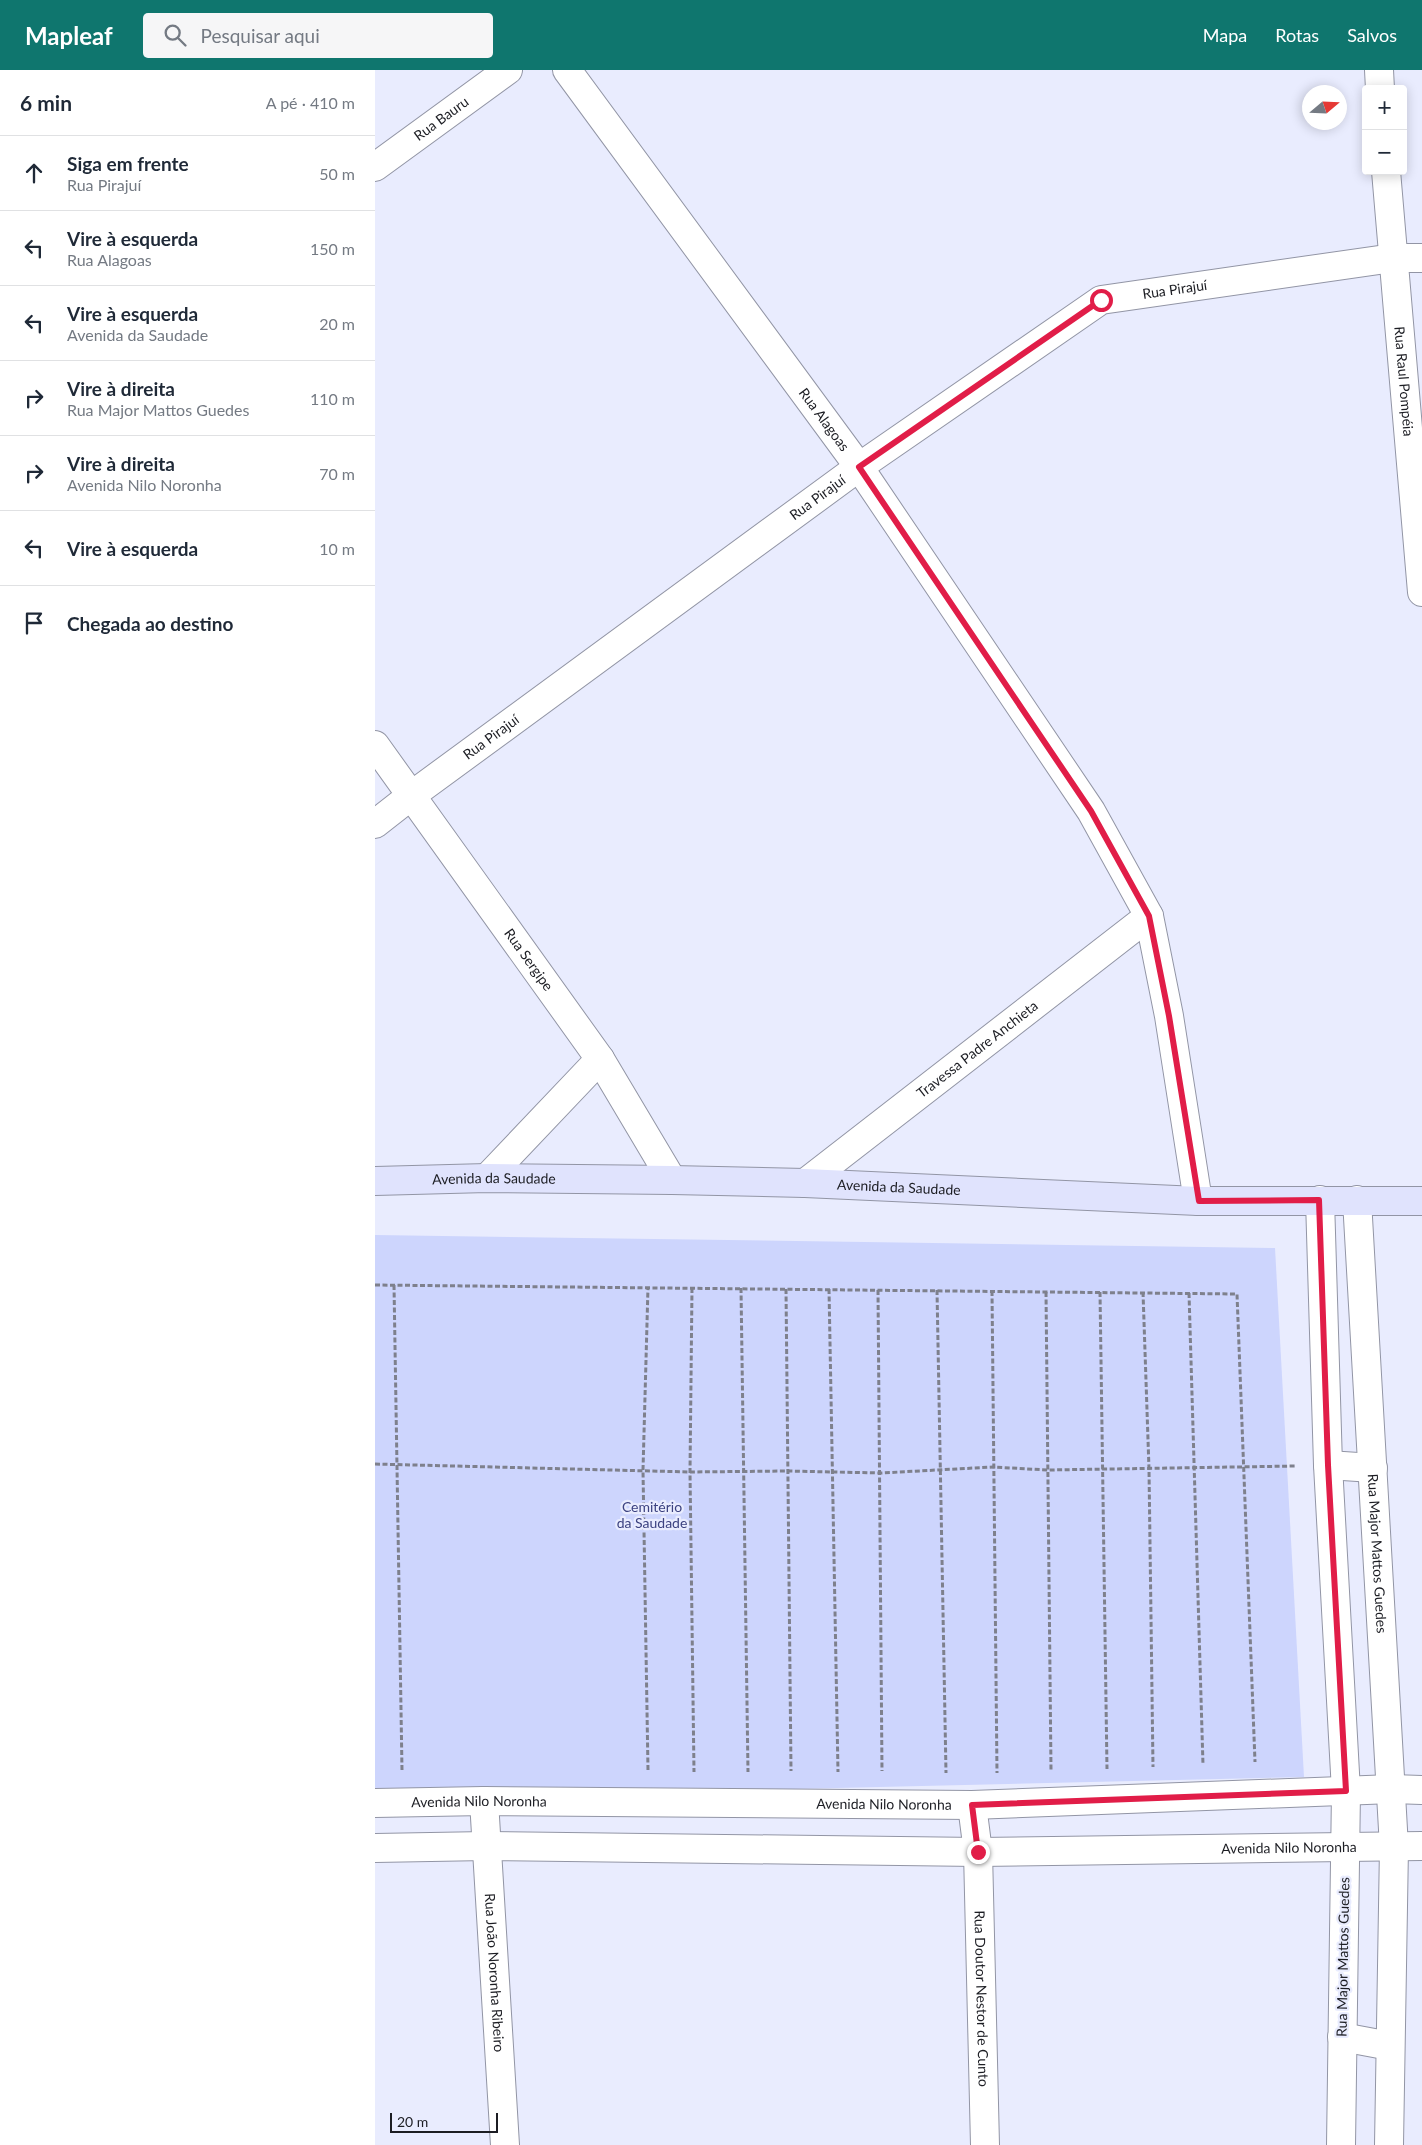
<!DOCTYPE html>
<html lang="pt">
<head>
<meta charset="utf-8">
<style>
  :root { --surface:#fff; --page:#f6f6f7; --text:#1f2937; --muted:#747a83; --line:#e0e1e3; --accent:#0f766e }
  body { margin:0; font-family:Lato,sans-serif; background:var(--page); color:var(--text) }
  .controls { position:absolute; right:15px; top:15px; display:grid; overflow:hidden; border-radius:5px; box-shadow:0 2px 12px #0003 }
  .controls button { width:45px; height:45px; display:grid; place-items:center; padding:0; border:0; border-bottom:1px solid var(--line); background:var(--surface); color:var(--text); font:25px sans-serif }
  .compass { position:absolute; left:927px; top:15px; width:45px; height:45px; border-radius:50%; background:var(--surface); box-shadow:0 2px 12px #0003; rotate:71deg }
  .scale { position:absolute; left:15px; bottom:12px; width:108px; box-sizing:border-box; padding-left:5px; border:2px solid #1c1d23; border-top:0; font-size:14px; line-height:18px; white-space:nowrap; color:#1c1d23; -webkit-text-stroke:4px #e9ecfe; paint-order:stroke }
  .stop { position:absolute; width:15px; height:15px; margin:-11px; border:4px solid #e11d48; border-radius:50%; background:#fff }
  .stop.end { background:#e11d48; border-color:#fff; box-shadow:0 1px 5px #0008 }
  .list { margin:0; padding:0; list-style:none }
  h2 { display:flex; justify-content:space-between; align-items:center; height:65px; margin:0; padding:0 20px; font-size:21px }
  h2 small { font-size:16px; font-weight:400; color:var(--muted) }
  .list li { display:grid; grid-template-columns:32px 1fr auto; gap:15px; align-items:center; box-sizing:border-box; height:75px; padding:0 20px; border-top:1px solid var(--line) }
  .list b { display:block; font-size:19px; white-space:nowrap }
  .list p { margin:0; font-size:16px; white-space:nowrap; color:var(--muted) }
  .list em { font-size:16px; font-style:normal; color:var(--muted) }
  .icon { flex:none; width:28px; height:28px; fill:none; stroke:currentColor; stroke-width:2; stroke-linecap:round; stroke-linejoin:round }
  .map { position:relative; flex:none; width:1047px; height:2075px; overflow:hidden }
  header { display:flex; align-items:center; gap:30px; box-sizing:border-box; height:70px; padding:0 25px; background:var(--accent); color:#fff }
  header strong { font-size:24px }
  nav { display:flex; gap:28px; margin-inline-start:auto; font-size:18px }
  .search { width:350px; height:45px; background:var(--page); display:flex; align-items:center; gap:12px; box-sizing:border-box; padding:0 18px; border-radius:5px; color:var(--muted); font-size:19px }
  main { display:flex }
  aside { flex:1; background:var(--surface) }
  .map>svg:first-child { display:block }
  .green { fill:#cdd5fd }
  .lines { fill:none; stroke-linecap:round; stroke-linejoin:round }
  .street-casing { stroke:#9295a5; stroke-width:30 }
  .secondary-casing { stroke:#9295a5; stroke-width:30 }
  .path { stroke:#7e808c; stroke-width:3; stroke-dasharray:5 2.5; stroke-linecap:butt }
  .street { stroke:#fff; stroke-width:28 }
  .secondary { stroke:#e0e3fd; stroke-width:28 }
  .route { stroke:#e11d48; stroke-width:6 }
  .labels { text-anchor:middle; stroke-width:4.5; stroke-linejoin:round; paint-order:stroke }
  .street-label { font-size:14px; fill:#1c1d23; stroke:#e9ecfe }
  .park-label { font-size:14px; fill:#3c4280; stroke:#e9ecfe }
</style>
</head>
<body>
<header>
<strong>Mapleaf</strong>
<div class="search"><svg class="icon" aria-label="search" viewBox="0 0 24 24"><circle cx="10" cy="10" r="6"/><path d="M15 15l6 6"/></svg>Pesquisar aqui</div>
<nav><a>Mapa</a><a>Rotas</a><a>Salvos</a></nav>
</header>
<main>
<aside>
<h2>6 min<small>A pé · 410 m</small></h2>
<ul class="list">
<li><svg class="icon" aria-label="ahead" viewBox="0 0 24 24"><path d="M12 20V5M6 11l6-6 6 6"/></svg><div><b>Siga em frente</b><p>Rua Pirajuí</p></div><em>50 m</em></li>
<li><svg class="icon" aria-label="left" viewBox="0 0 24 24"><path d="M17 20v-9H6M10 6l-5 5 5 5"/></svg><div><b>Vire à esquerda</b><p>Rua Alagoas</p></div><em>150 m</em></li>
<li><svg class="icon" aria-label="left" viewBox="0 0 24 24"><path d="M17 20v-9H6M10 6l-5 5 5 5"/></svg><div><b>Vire à esquerda</b><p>Avenida da Saudade</p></div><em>20 m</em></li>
<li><svg class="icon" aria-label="right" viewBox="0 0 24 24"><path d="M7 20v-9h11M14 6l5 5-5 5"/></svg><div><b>Vire à direita</b><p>Rua Major Mattos Guedes</p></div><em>110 m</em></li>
<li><svg class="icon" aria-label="right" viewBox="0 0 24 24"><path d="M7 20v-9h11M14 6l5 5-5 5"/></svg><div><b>Vire à direita</b><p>Avenida Nilo Noronha</p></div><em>70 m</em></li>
<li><svg class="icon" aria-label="left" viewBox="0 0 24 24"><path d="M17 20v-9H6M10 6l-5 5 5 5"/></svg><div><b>Vire à esquerda</b></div><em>10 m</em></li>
<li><svg class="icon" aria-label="arrive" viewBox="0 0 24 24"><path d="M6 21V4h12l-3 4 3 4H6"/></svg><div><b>Chegada ao destino</b></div></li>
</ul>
</aside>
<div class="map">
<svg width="1047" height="2075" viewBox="0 0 1047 2075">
  <rect width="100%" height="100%" fill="#e9ecfe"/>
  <path class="green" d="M0 1165 900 1178 929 1707 0 1729Z"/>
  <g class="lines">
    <defs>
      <g id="street">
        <path id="s1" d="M192 0 484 397 716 741 774 846 794 946 823 1131"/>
        <path d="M1004 0 1005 19"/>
        <path id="s2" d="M0 97 133 0"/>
        <path id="s3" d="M1011 101 1047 522"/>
        <path id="s4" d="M0 675 225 989 297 1110"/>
        <path id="s5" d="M0 754 37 725 484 397 726 230 1018 188H1047"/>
        <path d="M112 1108 225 989"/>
        <path id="s6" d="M430 1113 774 846"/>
        <path d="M945 1130 953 1395 971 1721 966 2075"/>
        <path id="s7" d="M982 1130 1019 1777 1014 2075"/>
        <path d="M953 1395 998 1398"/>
        <path id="s8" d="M109 1731 130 2075"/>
        <path id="s9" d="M0 1733 109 1731 597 1735 1017 1719 1047 1720"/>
        <path id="s10" d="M597 1735 603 1782 610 2075"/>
        <path id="s11" d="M0 1778 111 1776 603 1782 1047 1776"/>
        <path d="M967 1967 1015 1976"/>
      </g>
      <g id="secondary">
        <path id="s12" d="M0 1111 112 1108 297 1110 430 1113 823 1131H1047"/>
      </g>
    </defs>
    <use href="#street" class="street-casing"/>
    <use href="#secondary" class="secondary-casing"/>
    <g class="path">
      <path d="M0 1215 862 1224 880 1692"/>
      <path d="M19 1215 27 1700"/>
      <path d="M317 1218 315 1402 319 1702"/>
      <path d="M366 1218 373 1702"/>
      <path d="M411 1219 416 1701"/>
      <path d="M454 1219 463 1702"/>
      <path d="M503 1220 507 1701"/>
      <path d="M562 1220 571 1703"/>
      <path d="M617 1221 622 1703"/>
      <path d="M671 1222 676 1700"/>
      <path d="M725 1222 732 1699"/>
      <path d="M768 1222 774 1399 778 1697"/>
      <path d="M814 1223 828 1695"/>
      <path d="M0 1394 315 1402 412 1401 506 1403 618 1397 672 1400 922 1396"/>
      <path d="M273 1700 268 1400 273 1217"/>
    </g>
    <use href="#street" class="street"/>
    <use href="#secondary" class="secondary"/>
  </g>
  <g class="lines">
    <path class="route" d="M603 1782 597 1735 971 1721 953 1395 944 1130 824 1131 794 946 774 846 716 741 484 397 726 230"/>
  </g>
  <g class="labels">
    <g class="street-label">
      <text dy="5" stroke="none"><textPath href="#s2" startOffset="82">Rua Bauru</textPath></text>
      <text dy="5" stroke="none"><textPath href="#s5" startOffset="970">Rua Pirajuí</textPath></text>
      <text dy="5" stroke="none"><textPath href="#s3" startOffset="211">Rua Raul Pompéia</textPath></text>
      <text dy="5" stroke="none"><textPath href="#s1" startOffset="434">Rua Alagoas</textPath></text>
      <text dy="5" stroke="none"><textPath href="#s5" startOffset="550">Rua Pirajuí</textPath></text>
      <text dy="5" stroke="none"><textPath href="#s5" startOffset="145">Rua Pirajuí</textPath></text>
      <text dy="5" stroke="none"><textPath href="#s4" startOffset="264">Rua Sergipe</textPath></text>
      <text dy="5" stroke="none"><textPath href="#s6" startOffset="218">Travessa Padre Anchieta</textPath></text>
      <text dy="5" stroke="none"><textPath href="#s12" startOffset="119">Avenida da Saudade</textPath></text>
      <text dy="5" stroke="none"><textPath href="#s12" startOffset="524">Avenida da Saudade</textPath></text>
      <text dy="5" stroke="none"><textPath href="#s7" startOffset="354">Rua Major Mattos Guedes</textPath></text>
      <text dy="5" stroke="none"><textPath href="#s9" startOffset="104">Avenida Nilo Noronha</textPath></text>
      <text dy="5" stroke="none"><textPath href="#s9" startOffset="509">Avenida Nilo Noronha</textPath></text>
      <text dy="5" stroke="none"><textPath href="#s11" startOffset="914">Avenida Nilo Noronha</textPath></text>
      <text transform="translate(968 1887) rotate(-89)" y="5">Rua Major Mattos Guedes</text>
      <text dy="5" stroke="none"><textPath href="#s8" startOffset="172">Rua João Noronha Ribeiro</textPath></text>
      <text dy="5" stroke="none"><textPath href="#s10" startOffset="194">Rua Doutor Nestor de Cunto</textPath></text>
    </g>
    <g class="park-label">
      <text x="277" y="1442">Cemitério<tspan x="277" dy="16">da Saudade</tspan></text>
    </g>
  </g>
</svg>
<div class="controls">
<button>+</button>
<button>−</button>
</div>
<svg class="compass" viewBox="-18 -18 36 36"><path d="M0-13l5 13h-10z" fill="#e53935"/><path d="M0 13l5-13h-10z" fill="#747a83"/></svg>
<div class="scale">20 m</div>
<div class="stop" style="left:726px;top:230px"></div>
<div class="stop end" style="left:603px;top:1782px"></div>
</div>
</main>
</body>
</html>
